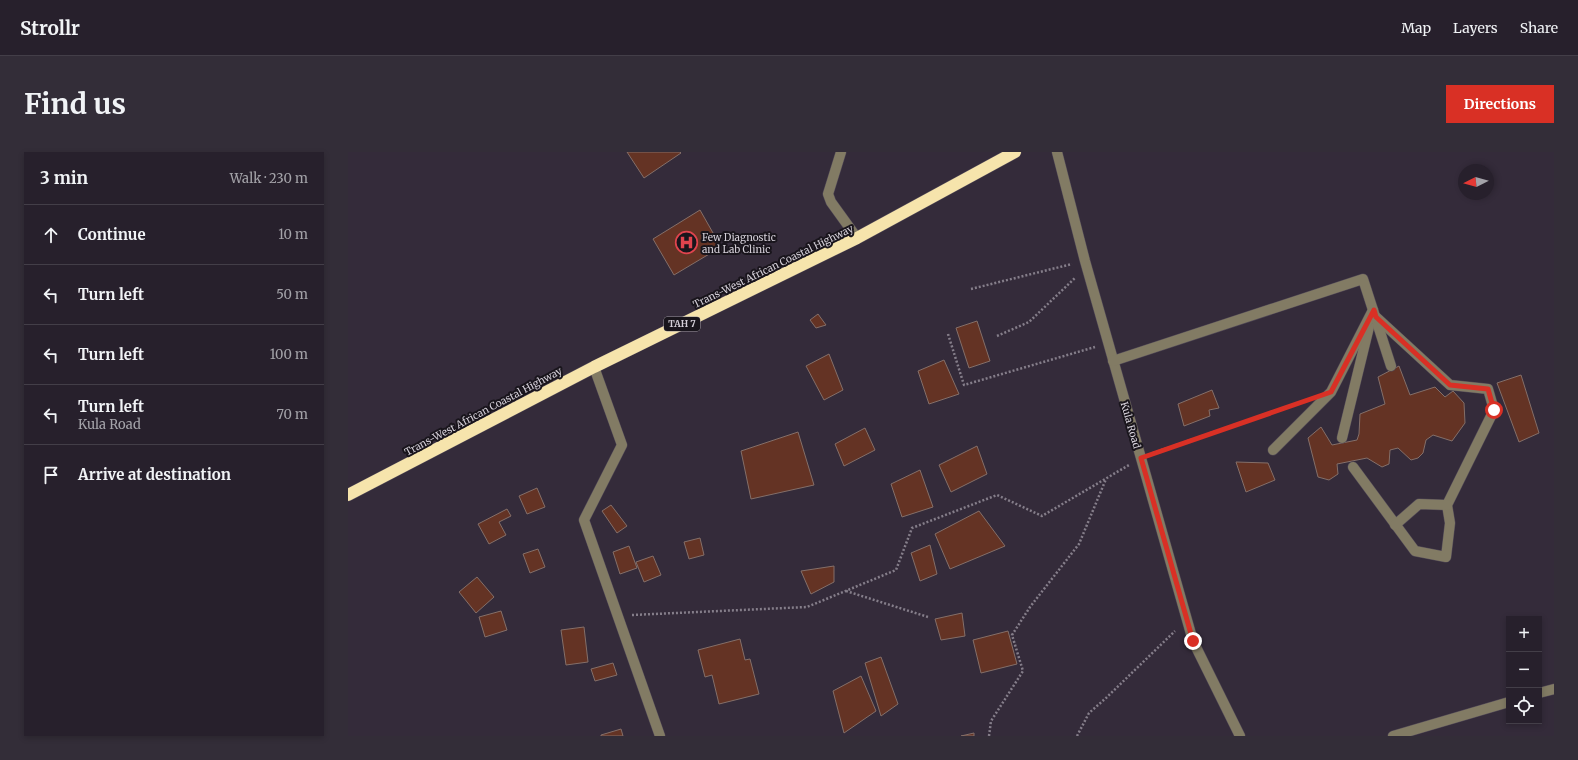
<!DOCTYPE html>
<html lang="en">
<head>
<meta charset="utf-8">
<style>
  :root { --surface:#27202c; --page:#332d38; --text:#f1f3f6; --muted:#a4a3a9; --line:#433e48; --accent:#d93025 }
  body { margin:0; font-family:Merriweather,serif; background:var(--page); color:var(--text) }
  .controls { position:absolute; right:12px; bottom:12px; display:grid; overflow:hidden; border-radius:0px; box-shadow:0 2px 6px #0003 }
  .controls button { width:36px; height:36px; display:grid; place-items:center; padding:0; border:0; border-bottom:1px solid var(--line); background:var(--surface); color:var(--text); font:20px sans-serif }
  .compass { position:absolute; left:1110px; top:12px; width:36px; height:36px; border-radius:50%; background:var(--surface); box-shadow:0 2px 6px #0003; rotate:264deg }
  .stop { position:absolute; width:12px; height:12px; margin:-9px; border:3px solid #d93025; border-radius:50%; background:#fff }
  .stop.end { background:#d93025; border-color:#fff; box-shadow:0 1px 4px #0008 }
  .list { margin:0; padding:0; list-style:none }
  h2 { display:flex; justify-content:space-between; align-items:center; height:52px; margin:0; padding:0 16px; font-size:17px }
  h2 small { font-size:13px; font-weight:400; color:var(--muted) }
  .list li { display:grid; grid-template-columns:26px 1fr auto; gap:12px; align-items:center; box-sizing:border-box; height:60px; padding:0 16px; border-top:1px solid var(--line) }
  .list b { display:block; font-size:15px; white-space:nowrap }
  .list p { margin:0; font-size:13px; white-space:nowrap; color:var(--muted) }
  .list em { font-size:13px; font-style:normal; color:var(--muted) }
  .icon { flex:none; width:22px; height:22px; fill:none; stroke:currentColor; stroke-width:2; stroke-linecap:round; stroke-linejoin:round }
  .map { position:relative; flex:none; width:1206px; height:584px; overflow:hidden; border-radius:0px }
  header { display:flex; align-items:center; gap:24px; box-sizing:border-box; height:56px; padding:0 20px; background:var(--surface); border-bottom:1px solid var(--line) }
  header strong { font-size:19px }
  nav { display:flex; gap:22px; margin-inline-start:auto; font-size:14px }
  .intro { display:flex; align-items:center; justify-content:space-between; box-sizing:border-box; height:96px; padding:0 24px }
  h1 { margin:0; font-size:28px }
  .button { padding:10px 18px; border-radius:0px; background:var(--accent); color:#fff; font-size:14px; font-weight:700 }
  main { display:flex; gap:24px; padding:0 24px }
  aside { flex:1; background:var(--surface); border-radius:0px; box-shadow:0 2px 6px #0003 }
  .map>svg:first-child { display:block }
  .building { fill:#643324; stroke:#846f69 }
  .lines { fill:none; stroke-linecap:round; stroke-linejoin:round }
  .minor-casing { stroke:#514957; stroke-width:11 }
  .highway-casing { stroke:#514957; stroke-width:13 }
  .path { stroke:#857e8a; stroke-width:2.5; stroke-dasharray:2 2; stroke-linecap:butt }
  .minor { stroke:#827b64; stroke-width:10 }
  .highway { stroke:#f6e4ac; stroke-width:12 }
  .route { stroke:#d93025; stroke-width:5 }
  .labels { text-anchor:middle; stroke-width:4; stroke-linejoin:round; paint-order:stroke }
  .shield { fill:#19151c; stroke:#9d98a0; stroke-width:1 }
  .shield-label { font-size:9px; font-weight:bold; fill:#d5d0d9 }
  .poi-label { font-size:10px; fill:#d5d0d9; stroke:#19151c; text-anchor:start }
  .street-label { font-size:10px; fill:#d5d0d9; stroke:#19151c }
</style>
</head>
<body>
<header>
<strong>Strollr</strong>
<nav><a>Map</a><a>Layers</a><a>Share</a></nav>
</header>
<div class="intro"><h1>Find us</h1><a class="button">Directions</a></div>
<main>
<aside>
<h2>3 min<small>Walk · 230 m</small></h2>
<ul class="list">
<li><svg class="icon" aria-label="ahead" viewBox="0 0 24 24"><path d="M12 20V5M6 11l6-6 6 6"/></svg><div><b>Continue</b></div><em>10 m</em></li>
<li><svg class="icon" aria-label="left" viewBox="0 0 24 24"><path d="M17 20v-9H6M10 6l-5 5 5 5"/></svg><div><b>Turn left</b></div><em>50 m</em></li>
<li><svg class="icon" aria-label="left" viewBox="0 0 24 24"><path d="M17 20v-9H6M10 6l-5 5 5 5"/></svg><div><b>Turn left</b></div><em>100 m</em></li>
<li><svg class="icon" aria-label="left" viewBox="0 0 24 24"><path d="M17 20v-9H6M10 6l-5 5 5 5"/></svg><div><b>Turn left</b><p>Kula Road</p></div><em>70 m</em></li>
<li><svg class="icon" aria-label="arrive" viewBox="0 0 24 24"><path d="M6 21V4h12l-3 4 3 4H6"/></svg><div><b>Arrive at destination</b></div></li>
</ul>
</aside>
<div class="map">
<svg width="1206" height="584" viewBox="0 0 1206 584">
  <rect width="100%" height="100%" fill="#342b3a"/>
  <g class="building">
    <path d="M279 0H332L333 1 296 26Z"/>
    <path d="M352 58 373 95 326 123 305 87Z"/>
    <path d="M470 162 478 173 468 176 462 168Z"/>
    <path d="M629 169 642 209 621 216 608 176Z"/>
    <path d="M481 202 495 238 476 248 458 214Z"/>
    <path d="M596 208 611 242 581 252 570 219Z"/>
    <path d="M1051 214 1062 243 1087 235 1097 245 1105 239 1116 251 1117 271 1104 289 1085 283 1078 288 1075 301 1070 306 1063 308 1050 296 1042 298 1041 312 1034 315 1019 306 989 312 990 322 981 328 970 325 960 286 973 275 984 293 1009 288 1011 282 1012 262 1037 252 1030 225Z"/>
    <path d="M1173 223 1191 281 1171 290 1149 231Z"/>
    <path d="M864 238 871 256 861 258 862 264 836 274 830 252Z"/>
    <path d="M517 276 527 298 496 314 487 292Z"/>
    <path d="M450 280 466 333 403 347 393 299Z"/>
    <path d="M629 294 639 322 603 340 591 313Z"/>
    <path d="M888 310 920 311 927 328 898 340Z"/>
    <path d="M572 318 585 355 554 365 543 332Z"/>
    <path d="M189 336 197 355 179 362 171 344Z"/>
    <path d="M263 353 279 374 269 381 254 359Z"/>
    <path d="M159 357 163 364 151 370 158 383 141 392 130 372Z"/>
    <path d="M631 359 657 394 602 417 587 382Z"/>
    <path d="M352 386 356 403 341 407 336 390Z"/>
    <path d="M582 393 589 422 572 429 563 401Z"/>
    <path d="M281 394 289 416 272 422 265 400Z"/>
    <path d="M190 397 197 415 182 421 175 402Z"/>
    <path d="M305 404 313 423 296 430 288 410Z"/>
    <path d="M486 414V430L463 442 453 419Z"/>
    <path d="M129 425 146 445 128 461 111 440Z"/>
    <path d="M153 459 159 478 137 485 131 465Z"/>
    <path d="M614 461 617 484 593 488 587 467Z"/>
    <path d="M236 475 240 510 218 513 213 478Z"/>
    <path d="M660 479 669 512 633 521 625 488Z"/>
    <path d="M392 487 397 508 402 507 411 542 371 552 364 523 357 525 350 498Z"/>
    <path d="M533 505 550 552 533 564 517 511Z"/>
    <path d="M265 511 269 523 247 529 243 517Z"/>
    <path d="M513 524 528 559 496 581 485 539Z"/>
    <path d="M273 577 275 584H253V583Z"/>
    <path d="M626 581V584H613Z"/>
  </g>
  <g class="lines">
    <defs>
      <g id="minor">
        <path d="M493 0 480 42 483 50 509 86"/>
        <path d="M709 0 737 109 845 489 892 584"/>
        <path d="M765 209 1015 127 1043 214"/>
        <path d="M246 215 274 293 236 368 312 584"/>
        <path d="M994 286 1021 175"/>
        <path d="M925 298 983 240 1025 158"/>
        <path d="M1005 315 1067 399 1098 405 1102 371 1099 353 1146 258 1140 237 1102 233 1028 165"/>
        <path d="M1047 373 1071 352 1099 353"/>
        <path d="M1191 541 1206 537"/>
        <path d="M1045 584 1161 550"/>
      </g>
      <path id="highway" d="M0 343 246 215 509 86 667 0"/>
    </defs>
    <use href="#minor" class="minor-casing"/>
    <use href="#highway" class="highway-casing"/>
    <g class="path">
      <path d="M623 137 724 112"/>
      <path d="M600 182 616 233 747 195"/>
      <path d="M649 184 681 170 728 125"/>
      <path d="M805 301 950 251"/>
      <path d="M498 439 580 465"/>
      <path d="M284 463 459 455 548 418 564 376 649 343 694 364 781 313"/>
      <path d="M641 584 643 569 675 519 664 483 682 455 731 392 758 327"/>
      <path d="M729 584 741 561 758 546 827 479"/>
    </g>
    <use href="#minor" class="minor"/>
    <use href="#highway" class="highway"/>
  </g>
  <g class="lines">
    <path class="route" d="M845 489 793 306 983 240 1026 158 1028 165 1102 233 1140 237 1146 258"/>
  </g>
  <defs>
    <symbol id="hospital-ring" viewBox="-11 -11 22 22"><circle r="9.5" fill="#19151c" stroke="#e0444e" stroke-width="1.5"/><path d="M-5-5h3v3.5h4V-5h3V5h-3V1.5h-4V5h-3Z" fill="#e0444e"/></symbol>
  </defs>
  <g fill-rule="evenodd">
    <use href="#hospital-ring" x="326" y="78" width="25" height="25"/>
  </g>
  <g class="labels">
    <rect class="shield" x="316" y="165" width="36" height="14" rx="3"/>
    <g class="shield-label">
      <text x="334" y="175">TAH 7</text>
    </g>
    <g class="poi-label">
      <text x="354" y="89">Few Diagnostic<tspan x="354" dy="12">and Lab Clinic</tspan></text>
    </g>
    <g class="street-label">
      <text transform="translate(425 114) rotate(-26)" y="4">Trans-West African Coastal Highway</text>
      <text transform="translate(135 259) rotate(-28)" y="4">Trans-West African Coastal Highway</text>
      <text transform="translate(783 273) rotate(74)" y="4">Kula Road</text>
    </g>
  </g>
</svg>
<div class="controls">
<button>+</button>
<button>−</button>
<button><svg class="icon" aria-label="locate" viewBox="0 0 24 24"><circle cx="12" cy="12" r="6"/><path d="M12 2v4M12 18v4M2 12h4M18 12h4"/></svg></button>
</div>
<svg class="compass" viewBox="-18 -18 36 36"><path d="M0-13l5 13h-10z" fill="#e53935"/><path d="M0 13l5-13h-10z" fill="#a4a3a9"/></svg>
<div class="stop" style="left:1146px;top:258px"></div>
<div class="stop end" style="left:845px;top:489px"></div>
</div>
</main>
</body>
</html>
